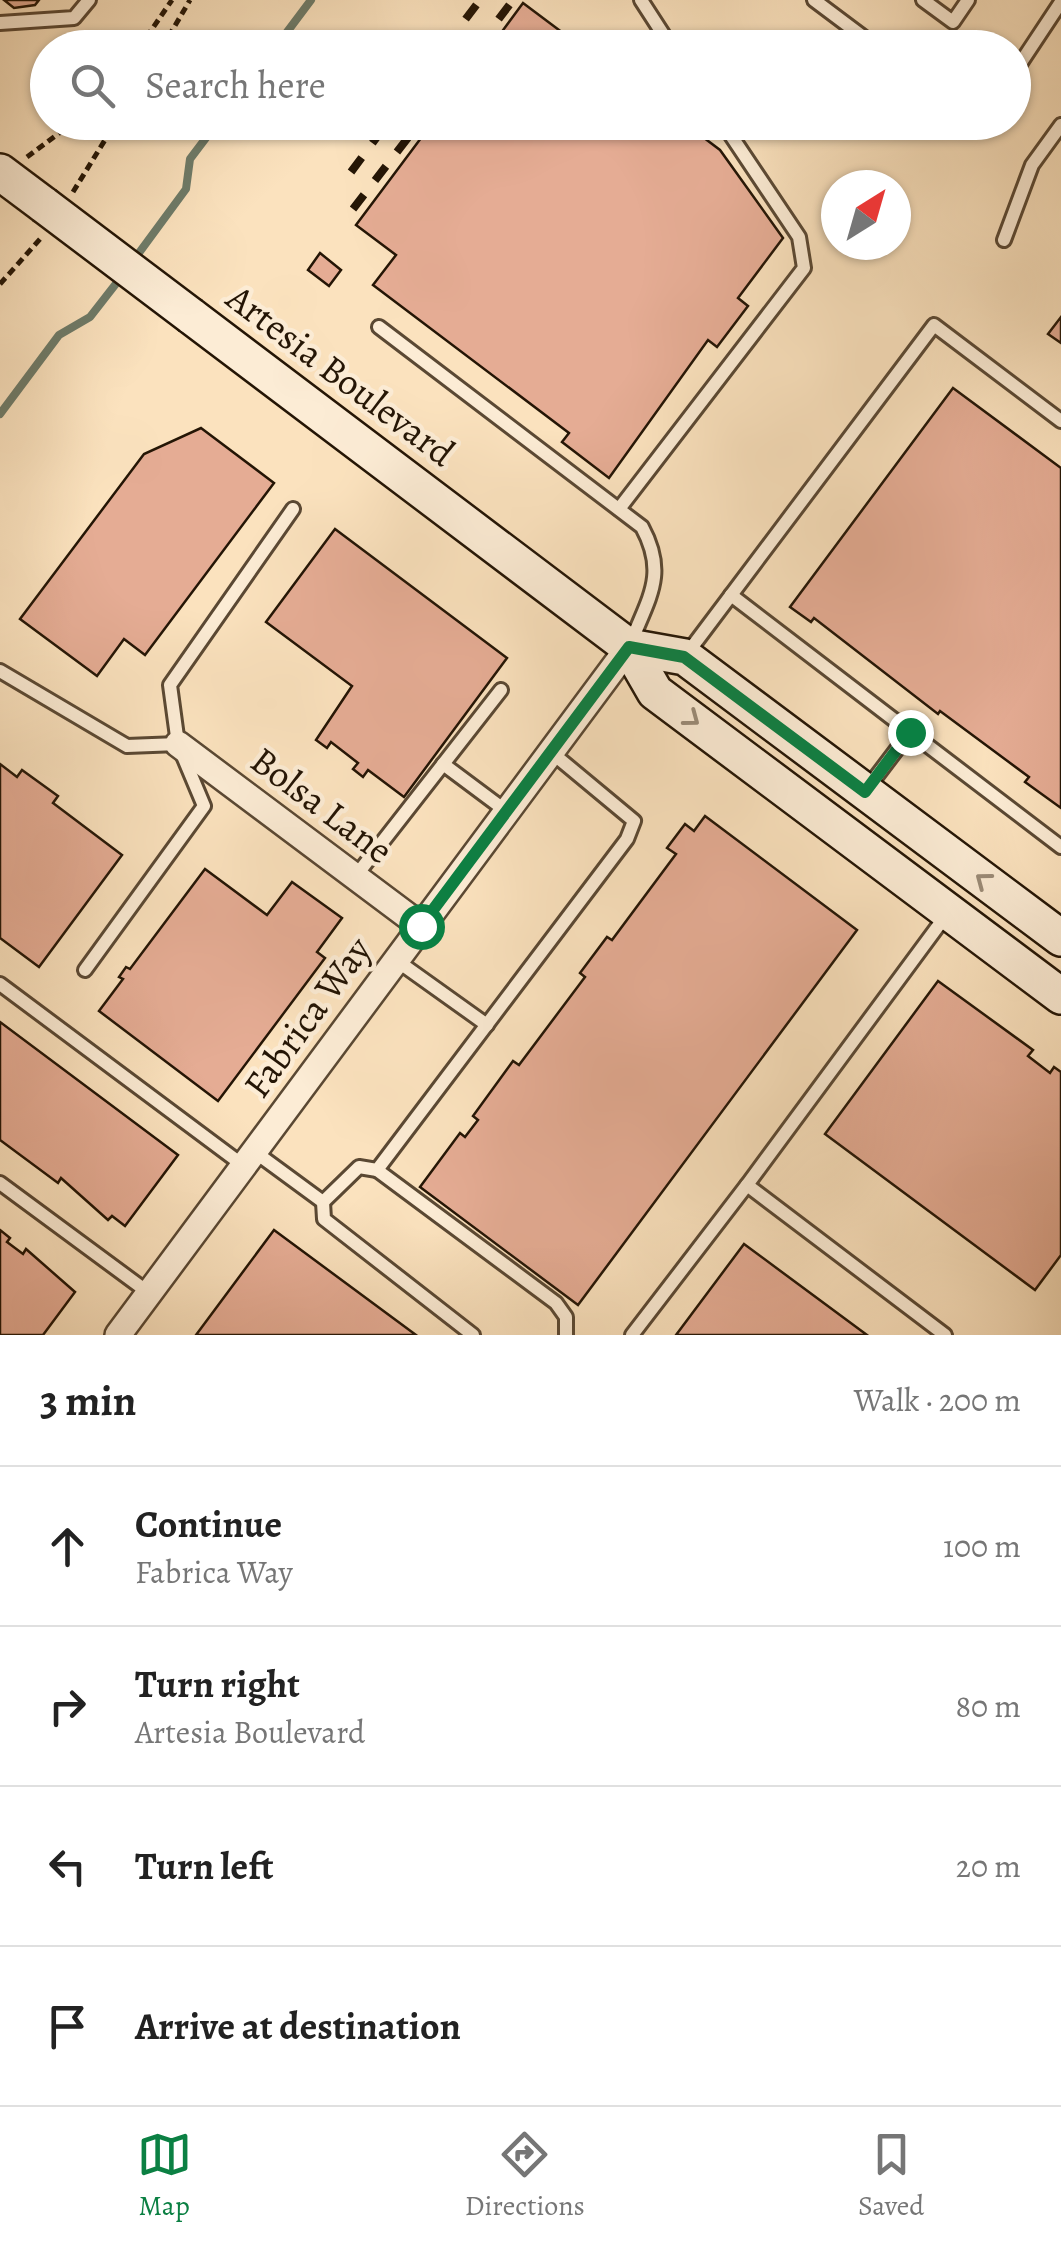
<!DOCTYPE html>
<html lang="en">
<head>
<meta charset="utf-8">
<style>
  :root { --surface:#fff; --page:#f2f2f2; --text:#222; --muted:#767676; --line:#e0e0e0; --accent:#0b8043 }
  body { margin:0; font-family:Alegreya,serif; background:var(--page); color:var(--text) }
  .compass { position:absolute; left:821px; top:170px; width:90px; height:90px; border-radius:50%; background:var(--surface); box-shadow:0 2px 8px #0004; rotate:37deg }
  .stop { position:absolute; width:30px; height:30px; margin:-22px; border:8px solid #0b8043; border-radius:50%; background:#fff }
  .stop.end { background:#0b8043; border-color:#fff; box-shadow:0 2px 10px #0008 }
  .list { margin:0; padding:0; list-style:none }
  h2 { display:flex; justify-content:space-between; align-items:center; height:130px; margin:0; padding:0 40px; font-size:42px }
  h2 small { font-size:32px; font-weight:400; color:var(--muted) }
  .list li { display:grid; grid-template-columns:65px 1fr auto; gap:30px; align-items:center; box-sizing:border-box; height:160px; padding:0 40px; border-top:2px solid var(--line) }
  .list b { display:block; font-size:38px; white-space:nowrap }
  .list p { margin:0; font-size:32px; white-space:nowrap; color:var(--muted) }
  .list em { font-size:32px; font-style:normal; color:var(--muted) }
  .icon { flex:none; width:55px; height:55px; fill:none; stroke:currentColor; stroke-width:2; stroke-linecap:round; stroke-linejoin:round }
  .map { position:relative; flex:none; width:1061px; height:1335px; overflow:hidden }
  .search { position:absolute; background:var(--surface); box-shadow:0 2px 8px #0004; left:30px; right:30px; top:30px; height:110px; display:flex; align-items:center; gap:25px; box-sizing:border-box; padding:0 35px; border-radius:55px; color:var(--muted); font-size:38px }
  .sheet { height:770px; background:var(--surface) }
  nav { display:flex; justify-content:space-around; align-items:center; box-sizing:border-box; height:140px; border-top:2px solid var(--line); background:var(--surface); font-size:28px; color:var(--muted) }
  nav a { display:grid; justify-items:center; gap:5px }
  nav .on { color:var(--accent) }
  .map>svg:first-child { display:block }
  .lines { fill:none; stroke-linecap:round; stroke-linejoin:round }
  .stream { stroke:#6e7b69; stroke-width:8 }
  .building { fill:#e5ac94; stroke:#241505; stroke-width:2.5 }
  .lane-casing { stroke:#5a4833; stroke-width:18 }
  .street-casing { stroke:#5a4833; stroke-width:30 }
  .secondary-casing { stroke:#241505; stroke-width:40 }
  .path { stroke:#241505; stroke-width:5; stroke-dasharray:8 5; stroke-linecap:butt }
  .lane { stroke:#fcecd5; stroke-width:12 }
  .street { stroke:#fcecd5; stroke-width:25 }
  .secondary { stroke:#fcecd5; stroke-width:35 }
  .rail { stroke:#241505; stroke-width:8; stroke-dasharray:18 18; stroke-linecap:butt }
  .secondary-bridge-casing { stroke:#241505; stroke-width:40; stroke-linecap:butt }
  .secondary-bridge { stroke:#fcecd5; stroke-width:35 }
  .oneway { stroke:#9b8b77 }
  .route { stroke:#0b8043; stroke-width:12 }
  .labels { text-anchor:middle; stroke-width:9; stroke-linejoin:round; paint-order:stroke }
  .street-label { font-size:38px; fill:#241505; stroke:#fcecd5 }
</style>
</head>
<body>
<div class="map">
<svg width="1061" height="1335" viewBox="0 0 1061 1335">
  <rect width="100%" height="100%" fill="#fbe2be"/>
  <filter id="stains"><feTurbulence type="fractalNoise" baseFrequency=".002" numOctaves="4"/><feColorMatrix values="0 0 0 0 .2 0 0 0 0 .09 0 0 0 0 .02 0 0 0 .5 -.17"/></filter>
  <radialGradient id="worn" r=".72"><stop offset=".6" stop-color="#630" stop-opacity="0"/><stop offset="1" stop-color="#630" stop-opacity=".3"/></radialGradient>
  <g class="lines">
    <g class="stream">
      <path d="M275 48 311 0"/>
      <path d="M133 261 186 189 190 159 218 122"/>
      <path d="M0 414 59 335 90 317 122 276"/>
    </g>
  </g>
  <g class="building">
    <path d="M4 0H39L35 5 14 8Z"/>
    <path d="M523 3 583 48H490Z"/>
    <path d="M433 122H683L720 150 783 238 738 298 748 306 717 347 708 340 609 478 562 442 569 433 373 285 396 255 356 225Z"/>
    <path d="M320 253 341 270 329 286 308 270Z"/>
    <path d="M1061 317V343L1048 334Z"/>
    <path d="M953 388 1061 468V808L1025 782 1029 777 940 711 938 714 814 618 811 622 790 607Z"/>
    <path d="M201 428 274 483 145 655 124 639 97 676 20 619 144 454Z"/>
    <path d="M335 529 507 658 404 797 368 770 363 777 353 769 358 763 331 742 327 748 316 740 352 686 266 622Z"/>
    <path d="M0 764 17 777 22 770 58 796 53 803 122 855 39 967 0 938Z"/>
    <path d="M705 816 857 930 578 1305 420 1187 460 1133 465 1137 478 1120 473 1116 513 1061 519 1065 585 977 580 973 607 937 612 940 676 854 667 848 685 824 694 831Z"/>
    <path d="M205 869 267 915 292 882 342 918 317 952 325 958 218 1101 99 1011 123 979 119 977 126 967 130 969Z"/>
    <path d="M938 981 1033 1050 1028 1056 1050 1073 1054 1067 1061 1072V1255L1035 1290 825 1134Z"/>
    <path d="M0 1022 178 1155 125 1226 112 1216 108 1220 61 1178 58 1183 0 1140Z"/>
    <path d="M0 1230 10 1238 7 1242 23 1254 26 1249 75 1292 43 1335H0Z"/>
    <path d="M274 1230 416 1335H196Z"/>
    <path d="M744 1244 867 1335H676Z"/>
  </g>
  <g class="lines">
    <defs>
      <g id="lane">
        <path d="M641 0 672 48"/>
        <path d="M814 0 878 48"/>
        <path d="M923 0 953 22 968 0"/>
        <path d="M0 23 74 18 89 0"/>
        <path d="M1014 73 1061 2"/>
        <path d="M979 122H980"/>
        <path d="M1004 240 1032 165 1061 125"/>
        <path d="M379 327 642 527C668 575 648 598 630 645"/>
        <path d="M619 509 804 268 799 237 722 122"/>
        <path d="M731 595 910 732"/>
        <path d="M686 655 934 325 1061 421"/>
        <path d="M0 671 127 746 178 744"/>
        <path d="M443 764 506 811"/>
        <path d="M866 790 910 732 1061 847"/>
        <path d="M355 877 501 690"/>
        <path d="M396 960 487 1025"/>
        <path d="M85 970 204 806 178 744 170 685 293 509"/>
        <path d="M0 984 244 1166"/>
        <path d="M255 1152 323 1202 359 1167 377 1170 627 839 634 821 551 752"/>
        <path d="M377 1170 556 1303 566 1317V1335"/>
        <path d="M0 1183 149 1293"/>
        <path d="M747 1185 947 914"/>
        <path d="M323 1202 324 1219 473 1335"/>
        <path d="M632 1335 747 1185 945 1335"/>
      </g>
      <g id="street">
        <path d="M178 744 421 926"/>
        <path d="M118 1335 629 647"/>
      </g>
      <g id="secondary">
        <path d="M0 172 44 205"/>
        <path d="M191 316 629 647 655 692 1061 996"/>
        <path d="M629 647 685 657 1061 938"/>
      </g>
    </defs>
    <use href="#lane" class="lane-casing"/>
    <use href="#street" class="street-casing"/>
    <use href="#secondary" class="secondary-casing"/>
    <g class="path">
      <path d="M139 48 172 0"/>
      <path d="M162 48 190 0"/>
      <path d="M27 157 74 122"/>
      <path d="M73 192 116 122"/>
      <path d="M0 284 41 238"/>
    </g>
    <use href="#lane" class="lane"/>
    <use href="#street" class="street"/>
    <use href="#secondary" class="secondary"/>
    <g class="rail">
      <path d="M444 48 480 0"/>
      <path d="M477 48 513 0"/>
      <path d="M351 172 388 122"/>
      <path d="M353 209 420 122"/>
    </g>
    <defs>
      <path id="secondary-bridge" d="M44 205 191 316"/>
    </defs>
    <use href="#secondary-bridge" class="secondary-bridge-casing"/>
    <use href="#secondary-bridge" class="secondary-bridge"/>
  </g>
  <defs><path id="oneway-chevron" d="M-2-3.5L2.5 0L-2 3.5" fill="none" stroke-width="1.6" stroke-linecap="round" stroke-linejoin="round" transform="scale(2.5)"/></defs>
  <g class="oneway">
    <use href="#oneway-chevron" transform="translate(692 719) rotate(37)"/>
    <use href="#oneway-chevron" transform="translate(983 880) rotate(-143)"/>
  </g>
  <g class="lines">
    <path class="route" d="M421 926 629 647 684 657 865 792 910 732"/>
  </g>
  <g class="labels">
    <g class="street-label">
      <text transform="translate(341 375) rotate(37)" y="13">Artesia Boulevard</text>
      <text transform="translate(322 805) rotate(37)" y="13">Bolsa Lane</text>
      <text transform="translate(307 1017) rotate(-54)" y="13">Fabrica Way</text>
    </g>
  </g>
  <rect width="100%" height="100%" filter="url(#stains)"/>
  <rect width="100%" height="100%" fill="url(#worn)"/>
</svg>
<svg class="compass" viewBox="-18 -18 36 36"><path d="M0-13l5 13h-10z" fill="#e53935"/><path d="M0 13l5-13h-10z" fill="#767676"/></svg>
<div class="stop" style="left:421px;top:926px"></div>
<div class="stop end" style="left:910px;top:732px"></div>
<div class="search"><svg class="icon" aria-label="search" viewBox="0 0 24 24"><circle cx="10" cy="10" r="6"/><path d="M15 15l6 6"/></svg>Search here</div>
</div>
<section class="sheet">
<h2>3 min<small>Walk · 200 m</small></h2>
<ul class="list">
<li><svg class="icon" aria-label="ahead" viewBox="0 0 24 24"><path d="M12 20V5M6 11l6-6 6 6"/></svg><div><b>Continue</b><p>Fabrica Way</p></div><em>100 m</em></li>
<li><svg class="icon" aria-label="right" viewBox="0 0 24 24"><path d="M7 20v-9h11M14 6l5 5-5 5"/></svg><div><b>Turn right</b><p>Artesia Boulevard</p></div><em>80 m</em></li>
<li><svg class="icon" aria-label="left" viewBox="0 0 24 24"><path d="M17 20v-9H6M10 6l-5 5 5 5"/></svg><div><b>Turn left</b></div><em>20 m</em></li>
<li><svg class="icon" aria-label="arrive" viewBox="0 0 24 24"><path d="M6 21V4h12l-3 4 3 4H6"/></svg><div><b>Arrive at destination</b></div></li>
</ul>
</section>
<nav>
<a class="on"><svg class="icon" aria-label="map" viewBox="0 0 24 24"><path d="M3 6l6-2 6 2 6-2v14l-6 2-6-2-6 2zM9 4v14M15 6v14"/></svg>Map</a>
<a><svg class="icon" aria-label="directions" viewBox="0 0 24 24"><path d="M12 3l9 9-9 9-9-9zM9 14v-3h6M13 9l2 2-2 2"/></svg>Directions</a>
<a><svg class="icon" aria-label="saved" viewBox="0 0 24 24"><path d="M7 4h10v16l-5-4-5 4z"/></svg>Saved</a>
</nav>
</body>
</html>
